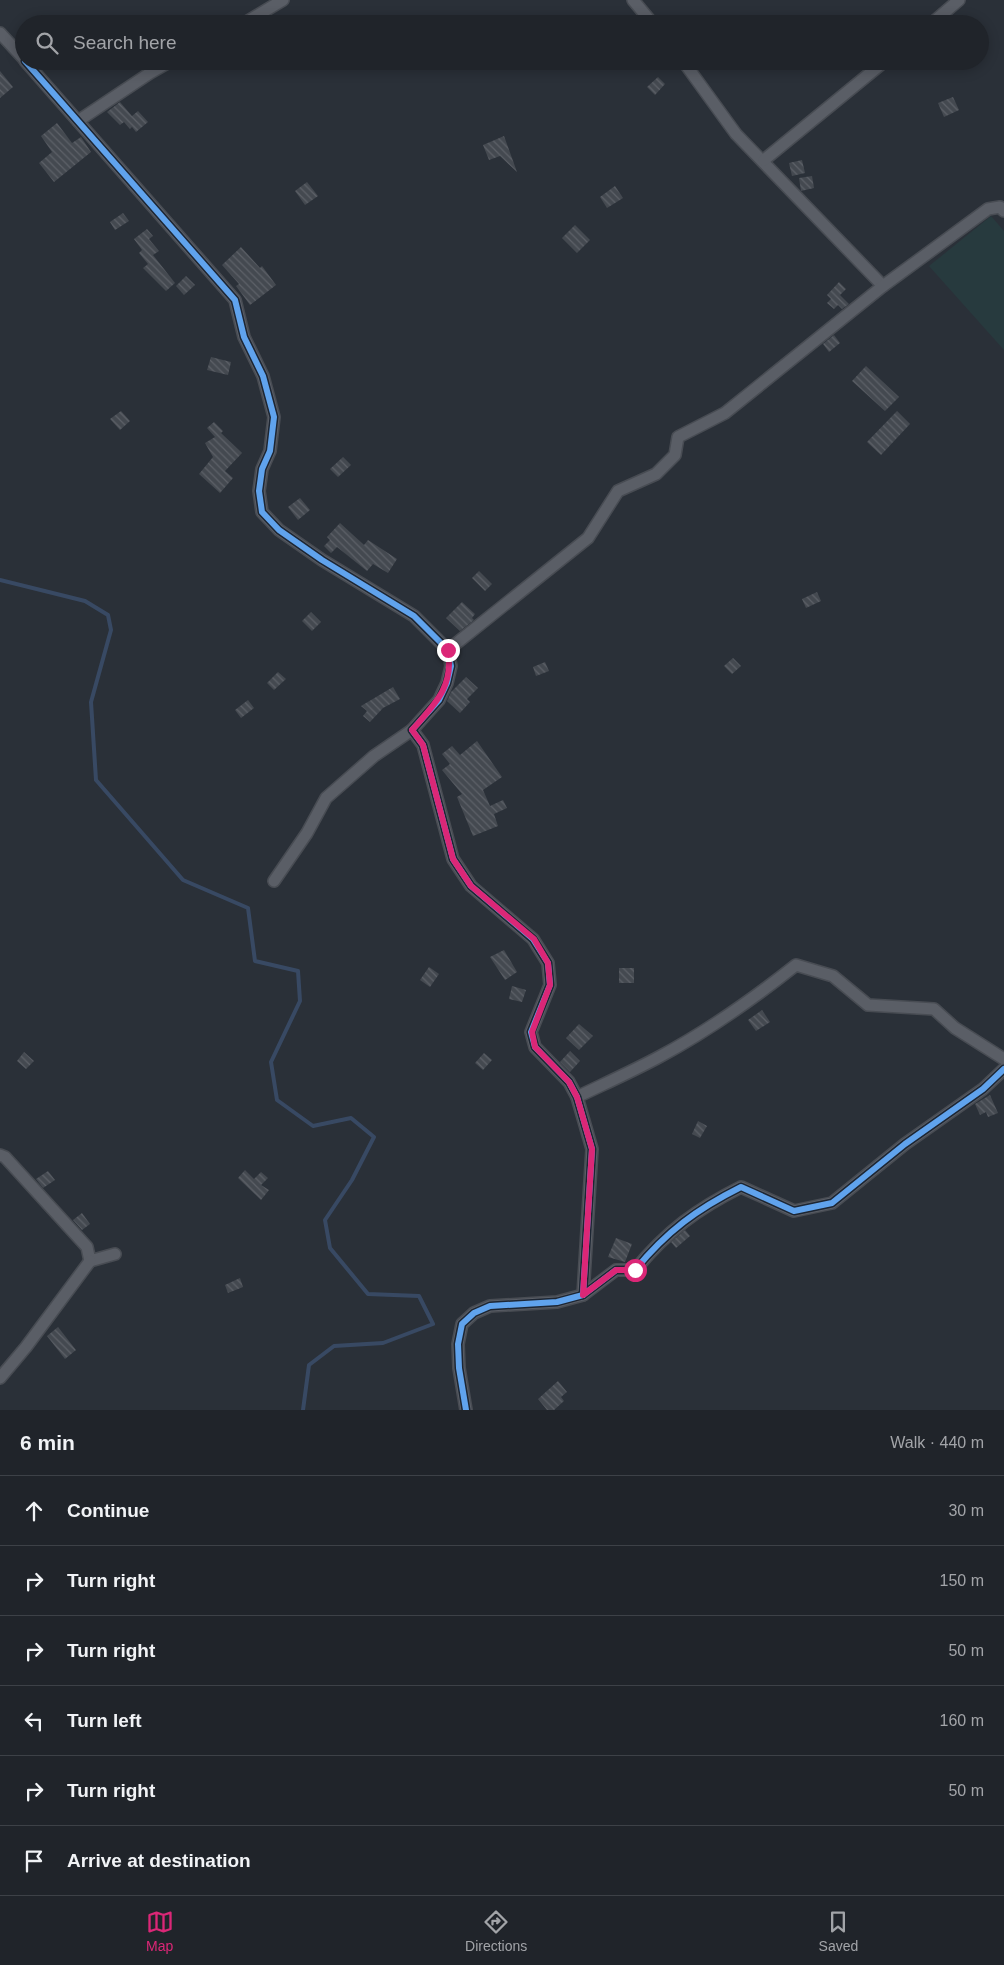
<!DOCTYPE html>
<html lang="en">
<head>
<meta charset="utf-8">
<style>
  :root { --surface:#20242a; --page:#282c32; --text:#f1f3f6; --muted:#a2a4a8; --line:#3d4147; --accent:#db2777 }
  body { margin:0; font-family:Helvetica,sans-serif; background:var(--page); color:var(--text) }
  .stop { position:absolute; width:15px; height:15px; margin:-11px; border:4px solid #db2777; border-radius:50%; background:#fff }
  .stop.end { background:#db2777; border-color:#fff; box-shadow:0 1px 5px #0008 }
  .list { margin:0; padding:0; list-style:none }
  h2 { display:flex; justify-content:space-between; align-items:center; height:65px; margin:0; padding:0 20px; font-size:21px }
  h2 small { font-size:16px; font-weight:400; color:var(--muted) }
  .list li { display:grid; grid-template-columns:32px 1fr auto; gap:15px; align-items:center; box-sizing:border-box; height:70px; padding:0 20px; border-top:1px solid var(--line) }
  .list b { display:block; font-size:19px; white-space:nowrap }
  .list em { font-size:16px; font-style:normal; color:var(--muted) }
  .icon { flex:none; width:28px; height:28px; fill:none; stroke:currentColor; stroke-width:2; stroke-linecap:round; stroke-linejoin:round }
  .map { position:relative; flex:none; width:1004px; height:1410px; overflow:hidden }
  .search { position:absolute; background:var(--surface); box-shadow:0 2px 12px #0003; left:15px; right:15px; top:15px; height:55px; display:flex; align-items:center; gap:12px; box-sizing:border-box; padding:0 18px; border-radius:28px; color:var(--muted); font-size:19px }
  .sheet { height:485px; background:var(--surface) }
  nav { display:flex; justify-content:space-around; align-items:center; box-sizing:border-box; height:70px; border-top:1px solid var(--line); background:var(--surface); font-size:14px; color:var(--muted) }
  nav a { display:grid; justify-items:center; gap:2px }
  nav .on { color:var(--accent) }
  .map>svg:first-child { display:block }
  .park { fill:#273a3e }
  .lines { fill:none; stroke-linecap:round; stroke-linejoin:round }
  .stream { stroke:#384963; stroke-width:4 }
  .building { fill:url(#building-back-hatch) }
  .minor-casing { stroke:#484c53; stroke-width:14 }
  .minor { stroke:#5a5e66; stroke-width:11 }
  .cycleway-casing { stroke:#1d2633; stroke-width:9 }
  .cycleway { stroke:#60a3ed; stroke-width:6 }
  .route { stroke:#db2777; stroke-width:6 }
</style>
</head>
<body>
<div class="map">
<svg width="1004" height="1410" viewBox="0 0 1004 1410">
  <defs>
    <pattern id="building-back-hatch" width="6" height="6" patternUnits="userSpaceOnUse" patternTransform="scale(1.25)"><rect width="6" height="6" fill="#444950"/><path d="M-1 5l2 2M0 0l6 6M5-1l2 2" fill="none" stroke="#5d6168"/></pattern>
  </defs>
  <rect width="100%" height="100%" fill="#2a3038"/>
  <path class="park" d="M991 216 1004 231V350L929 266Z"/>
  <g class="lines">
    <path class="stream" d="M0 580 85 601 108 615 111 630 91 702 96 780 183 880 248 908 255 961 298 971 300 1001 271 1062 277 1100 313 1126 351 1118 374 1137 352 1180 325 1220 330 1248 368 1294 419 1296 433 1324 383 1343 334 1346 309 1365 303 1410"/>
  </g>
  <g class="building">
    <path d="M0 71 13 87 0 98Z"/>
    <path d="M658 77 665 84 655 95 647 87Z"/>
    <path d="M953 97 959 110 944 117 938 103Z"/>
    <path d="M120 102 132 116 138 111 148 122 136 132 132 127 130 129 124 122 120 125 107 112Z"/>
    <path d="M57 123 72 143 81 137 91 152 54 182 39 163 52 152 41 136Z"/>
    <path d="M504 136 517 172 500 156 489 160 483 145Z"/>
    <path d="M802 160 805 173 792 176 789 163Z"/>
    <path d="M812 176 814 188 801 191 799 178Z"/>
    <path d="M307 182 318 196 305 205 295 191Z"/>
    <path d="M615 186 623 198 607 208 600 197Z"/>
    <path d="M123 213 129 221 115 230 110 222Z"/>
    <path d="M575 225 590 240 577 253 562 238Z"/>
    <path d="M147 229 153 236 149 239 159 251 153 255 175 283 166 291 143 268 148 264 139 253 142 250 134 239Z"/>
    <path d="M241 247 260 268 262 266 276 285 250 305 236 286 239 284 222 265Z"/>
    <path d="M186 276 195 285 184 295 176 286Z"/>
    <path d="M839 282 846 289 840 295 849 304 842 309 838 305 834 309 827 303 831 299 827 295Z"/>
    <path d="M834 335 840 343 829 352 823 344Z"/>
    <path d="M211 357 231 362 228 375 207 370Z"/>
    <path d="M866 366 899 397 885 411 852 381Z"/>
    <path d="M121 411 130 421 120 430 110 419Z"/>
    <path d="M897 411 910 424 881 455 867 442Z"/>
    <path d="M214 422 223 431 221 433 242 453 225 471 233 478 220 493 199 474 213 457 205 443 215 437 207 428Z"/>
    <path d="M343 457 351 465 338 477 330 469Z"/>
    <path d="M300 498 310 510 298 520 288 507Z"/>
    <path d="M340 523 364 545 368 540 397 559 388 573 373 564 367 571 337 547 331 553 324 546 330 540 327 537Z"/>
    <path d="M479 571 492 584 485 591 472 578Z"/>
    <path d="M817 592 821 601 806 608 802 599Z"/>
    <path d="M462 602 475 614 472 618 474 620 460 631 446 618Z"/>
    <path d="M311 612 321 622 312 631 302 621Z"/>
    <path d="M733 658 741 666 732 674 724 666Z"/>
    <path d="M545 662 549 671 536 676 533 667Z"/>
    <path d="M278 672 286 679 274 690 267 683Z"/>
    <path d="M466 677 478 688 467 699 470 702 460 713 447 701 451 692Z"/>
    <path d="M393 687 400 699 383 708 370 722 363 716 367 711 361 706Z"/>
    <path d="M248 700 254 708 241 718 235 710Z"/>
    <path d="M477 741 502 777 483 790 490 806 503 800 507 808 494 814 498 826 473 836 457 797 462 794 442 770 450 764 442 754 452 746 460 755Z"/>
    <path d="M504 950 517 972 505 980 490 957Z"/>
    <path d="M429 967 439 974 430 987 420 980Z"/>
    <rect x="619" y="968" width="15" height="15"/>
    <path d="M512 986 526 990 522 1002 509 999Z"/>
    <path d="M762 1010 770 1022 756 1031 748 1020Z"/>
    <path d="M579 1024 593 1036 579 1050 566 1038Z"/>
    <path d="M570 1051 580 1061 570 1072 560 1062Z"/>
    <path d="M24 1052 34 1061 26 1069 17 1061Z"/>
    <path d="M484 1053 492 1060 483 1070 475 1063Z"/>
    <path d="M990 1095 998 1113 988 1117 986 1112 980 1115 975 1104Z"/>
    <path d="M698 1121 707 1126 700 1138 692 1134Z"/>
    <path d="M245 1170 254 1179 261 1172 268 1178 261 1185 269 1190 261 1200 238 1178Z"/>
    <path d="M48 1171 55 1180 43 1188 36 1179Z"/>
    <path d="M82 1213 90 1224 82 1230 73 1220Z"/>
    <path d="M685 1230 690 1236 676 1248 671 1242Z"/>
    <path d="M616 1238 632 1244 625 1262 608 1257Z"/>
    <path d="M240 1278 243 1287 228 1293 225 1285Z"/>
    <path d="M58 1327 76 1350 65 1359 47 1336Z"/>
    <path d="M558 1381 567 1392 561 1397 564 1401 554 1410H547L538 1399Z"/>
  </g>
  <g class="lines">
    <defs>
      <g id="minor">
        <path d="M633 0 653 24"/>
        <path d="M243 24 283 0"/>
        <path d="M931 24 959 0"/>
        <path d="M0 33 24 59"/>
        <path d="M25 61 235 300 244 337 263 376 274 417 270 451 262 469 259 491 262 512 279 530 322 560 414 616 448 650 451 666 447 683 439 700 412 730 423 745 453 859 471 886 533 939 548 963 550 985 531 1032 535 1047 569 1082 577 1097 592 1149 583 1295"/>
        <path d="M683 61 736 134 883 286"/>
        <path d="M78 121 150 73 171 61"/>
        <path d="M764 160 885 61"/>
        <path d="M448 650 588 538 618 491 656 474 675 455 678 437 725 413 883 286 988 209 1000 207 1004 211"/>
        <path d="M274 881 307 833 326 798 374 756 412 730"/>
        <path d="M577 1097C604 1084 633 1071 659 1057 708 1031 753 999 796 965L833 976 868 1005 934 1009 955 1028 1004 1059"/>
        <path d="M0 1155 5 1157 87 1247 90 1261 115 1254"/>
        <path d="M0 1378 26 1347 90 1261"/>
        <path d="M466 1410 459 1368 458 1344 462 1324 474 1313 490 1306 557 1302 583 1295 616 1270H635C667 1231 697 1209 741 1187L794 1211 832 1203 905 1144 983 1089 1004 1069"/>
      </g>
    </defs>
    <use href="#minor" class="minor-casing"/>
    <use href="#minor" class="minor"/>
    <defs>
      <g id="cycleway">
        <path d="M25 61 235 300 244 337 263 376 274 417 270 451 262 469 259 491 262 512 279 530 322 560 414 616 448 650 451 666 447 683 439 700 412 730 423 745 453 859 471 886 533 939 548 963 550 985 531 1032 535 1047 569 1082 577 1097 592 1149 583 1295"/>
        <path d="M466 1410 459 1368 458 1344 462 1324 474 1313 490 1306 557 1302 583 1295 616 1270H635C667 1231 697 1209 741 1187L794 1211 832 1203 905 1144 983 1089 1004 1069"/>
      </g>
    </defs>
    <use href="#cycleway" class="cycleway-casing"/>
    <use href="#cycleway" class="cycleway"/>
  </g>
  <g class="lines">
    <path class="route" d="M448 650C454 687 435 704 412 730L423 745 453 859 471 886 534 939 548 963 550 985 532 1032 535 1047 569 1082 577 1097 592 1149 583 1295 616 1270H635"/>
  </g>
</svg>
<div class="stop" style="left:635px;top:1270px"></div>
<div class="stop end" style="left:448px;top:650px"></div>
<div class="search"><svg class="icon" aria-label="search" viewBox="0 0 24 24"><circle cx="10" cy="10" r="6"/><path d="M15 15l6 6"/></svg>Search here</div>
</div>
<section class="sheet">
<h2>6 min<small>Walk · 440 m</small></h2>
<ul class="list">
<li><svg class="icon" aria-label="ahead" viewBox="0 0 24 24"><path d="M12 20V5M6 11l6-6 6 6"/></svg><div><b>Continue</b></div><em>30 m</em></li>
<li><svg class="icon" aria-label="right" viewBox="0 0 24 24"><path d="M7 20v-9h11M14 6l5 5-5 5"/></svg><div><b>Turn right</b></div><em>150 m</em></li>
<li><svg class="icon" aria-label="right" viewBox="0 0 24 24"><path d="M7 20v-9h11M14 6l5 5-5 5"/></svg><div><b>Turn right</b></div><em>50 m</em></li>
<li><svg class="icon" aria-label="left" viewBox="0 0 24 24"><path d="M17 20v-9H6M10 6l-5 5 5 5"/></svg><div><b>Turn left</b></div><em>160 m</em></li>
<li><svg class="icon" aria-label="right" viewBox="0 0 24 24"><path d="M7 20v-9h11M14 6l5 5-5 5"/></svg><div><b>Turn right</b></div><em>50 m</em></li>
<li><svg class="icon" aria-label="arrive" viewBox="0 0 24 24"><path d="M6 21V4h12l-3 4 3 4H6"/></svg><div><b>Arrive at destination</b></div></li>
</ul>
</section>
<nav>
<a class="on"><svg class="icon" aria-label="map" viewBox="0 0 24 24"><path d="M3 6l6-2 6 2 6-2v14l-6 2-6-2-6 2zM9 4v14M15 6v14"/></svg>Map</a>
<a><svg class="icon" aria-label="directions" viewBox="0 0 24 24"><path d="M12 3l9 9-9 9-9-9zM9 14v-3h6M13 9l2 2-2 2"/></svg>Directions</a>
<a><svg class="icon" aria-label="saved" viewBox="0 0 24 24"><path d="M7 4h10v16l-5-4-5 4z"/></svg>Saved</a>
</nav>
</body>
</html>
